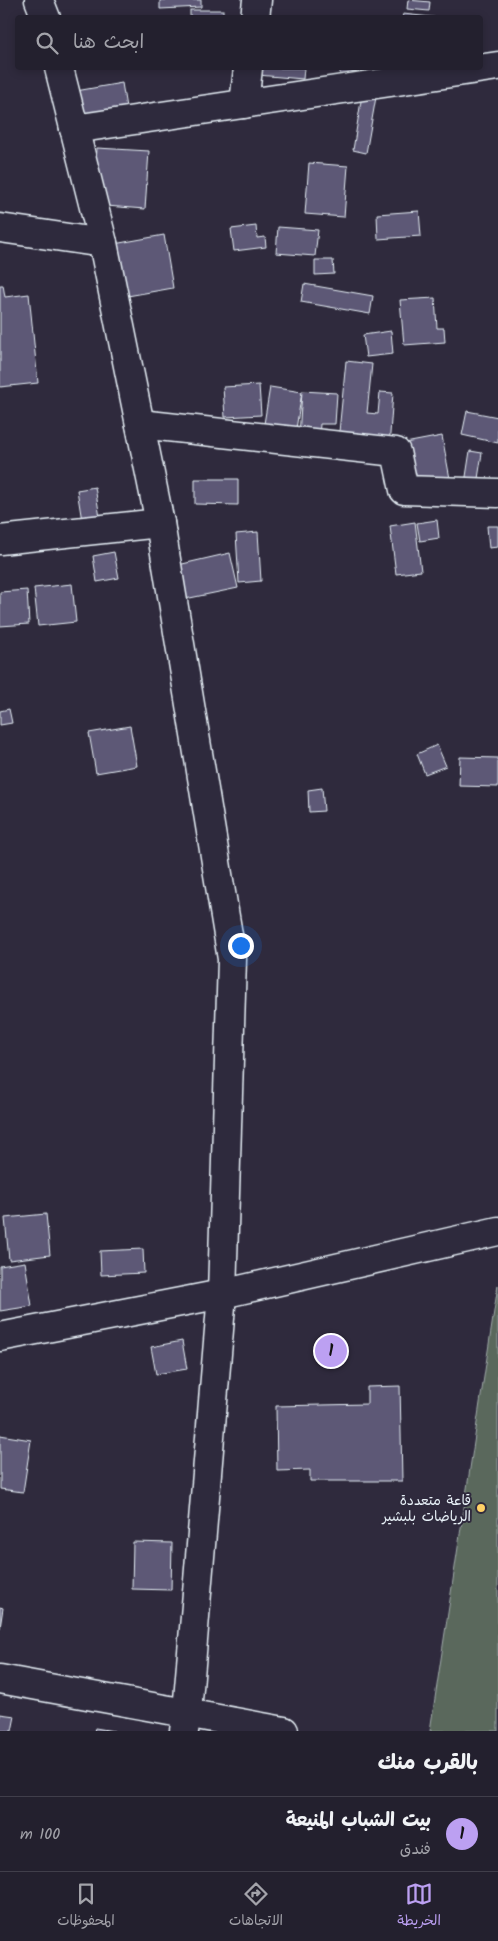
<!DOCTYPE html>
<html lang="ar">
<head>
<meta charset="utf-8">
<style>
  :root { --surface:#23202e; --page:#2b2836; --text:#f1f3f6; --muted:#a3a3aa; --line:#403e4a; --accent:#bca0f2 }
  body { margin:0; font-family:Kalam,"Playpen Sans Arabic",sans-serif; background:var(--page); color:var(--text); direction:rtl }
  .you { position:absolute; left:240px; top:945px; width:18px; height:18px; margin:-12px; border:4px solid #fff; border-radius:50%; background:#1a73e8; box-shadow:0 0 0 8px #1a73e833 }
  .badge { display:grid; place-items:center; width:32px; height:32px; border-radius:50%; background:var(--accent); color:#111; font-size:16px; font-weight:700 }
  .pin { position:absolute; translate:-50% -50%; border:2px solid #fff; box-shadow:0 1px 5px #0006 }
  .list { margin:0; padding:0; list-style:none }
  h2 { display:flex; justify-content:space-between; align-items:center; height:65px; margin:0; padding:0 20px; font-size:21px }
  h2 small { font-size:16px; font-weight:400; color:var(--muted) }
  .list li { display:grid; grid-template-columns:32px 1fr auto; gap:15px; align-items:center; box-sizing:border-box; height:75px; padding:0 20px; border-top:1px solid var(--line) }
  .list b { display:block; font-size:19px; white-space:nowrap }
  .list p { margin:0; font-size:16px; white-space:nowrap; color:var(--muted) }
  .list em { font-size:16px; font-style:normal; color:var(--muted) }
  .icon { flex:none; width:28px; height:28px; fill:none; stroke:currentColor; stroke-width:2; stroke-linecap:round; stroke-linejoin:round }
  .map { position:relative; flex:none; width:498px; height:1731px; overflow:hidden; direction:ltr }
  .search { position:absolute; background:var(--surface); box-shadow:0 2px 8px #0003; left:15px; right:15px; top:15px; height:55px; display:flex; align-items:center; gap:12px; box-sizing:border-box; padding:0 18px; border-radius:5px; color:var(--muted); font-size:19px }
  .sheet { height:140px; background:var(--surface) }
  nav { display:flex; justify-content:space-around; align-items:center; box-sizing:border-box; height:70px; border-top:1px solid var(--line); background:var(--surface); font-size:14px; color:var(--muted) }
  nav a { display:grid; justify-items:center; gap:2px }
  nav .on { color:var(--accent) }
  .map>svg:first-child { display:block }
  .green { fill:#5a675c; stroke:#a1acaa }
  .building { fill:#5d5876; stroke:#e8f1f8 }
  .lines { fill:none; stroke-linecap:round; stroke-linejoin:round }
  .minor-casing { stroke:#e8f1f8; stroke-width:31 }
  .minor { stroke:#2f2a3d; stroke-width:28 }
  .poi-dot { fill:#ffd166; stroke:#2f2a3d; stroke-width:2 }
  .labels { text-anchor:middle; stroke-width:4; stroke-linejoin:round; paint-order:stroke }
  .poi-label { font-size:14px; fill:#e8f1f8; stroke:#2f2a3d; text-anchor:end }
</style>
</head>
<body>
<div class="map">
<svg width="498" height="1731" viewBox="0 0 498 1731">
  <rect width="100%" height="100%" fill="#2f2a3d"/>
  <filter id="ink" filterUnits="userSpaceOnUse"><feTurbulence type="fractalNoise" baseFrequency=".02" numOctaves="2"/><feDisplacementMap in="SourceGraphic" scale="10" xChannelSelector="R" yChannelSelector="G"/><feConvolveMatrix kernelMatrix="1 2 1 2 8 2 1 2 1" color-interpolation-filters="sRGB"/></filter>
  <g filter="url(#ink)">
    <path class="green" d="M498 1285V1731H430Z"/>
    <g class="building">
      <path d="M160 0H201V7L160 9Z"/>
      <path d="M408 0 430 2 429 11 407 9Z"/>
      <rect x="190" y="10" width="33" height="8"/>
      <path d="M403 14 440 18H402Z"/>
      <path d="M258 68H304L303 79 258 75Z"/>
      <path d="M340 68H371L370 78 340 77Z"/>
      <path d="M122 83 129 126 82 133 76 91Z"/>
      <path d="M362 95 376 97 366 153 353 150Z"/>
      <path d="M97 148 149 151 145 209 93 205Z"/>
      <path d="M309 163 348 166 344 217 305 214Z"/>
      <path d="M419 211 421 236 378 239 377 214Z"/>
      <path d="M256 226 257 238 265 237 266 247 234 251 231 229Z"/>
      <path d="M278 227 318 230 315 256 276 253Z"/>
      <path d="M164 235 173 288 122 297 114 244Z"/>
      <path d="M315 260H333L334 274 315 275Z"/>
      <path d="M304 284 373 296 370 314 301 302Z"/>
      <path d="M0 285H3L5 297 29 294 38 383 0 387Z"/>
      <path d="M435 298 437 328H444L445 342 404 345 400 300Z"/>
      <path d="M391 331 393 354 366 357 363 335Z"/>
      <path d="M346 361 372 364 367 413 378 414 380 392 393 393 389 447 338 442Z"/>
      <path d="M259 385 261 415 225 417 223 387Z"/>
      <path d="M270 387 302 392 295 435 263 430Z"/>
      <path d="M302 391 337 393 335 424H320L319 437 299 436Z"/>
      <path d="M467 411 498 417V443L462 435Z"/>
      <path d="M442 436 451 484 409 492 400 444Z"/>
      <path d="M470 451 482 453 477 485 465 483Z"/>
      <path d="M195 479H238V505L195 504Z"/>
      <path d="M95 487 103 536 85 539 77 490Z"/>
      <path d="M437 520 439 538 420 541 417 523Z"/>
      <path d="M415 522 421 571 396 574 390 526Z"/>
      <path d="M487 526H498V547L489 548Z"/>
      <path d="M258 532 261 581 239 583 236 534Z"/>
      <path d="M114 552 119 578 97 582 93 556Z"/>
      <path d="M230 553 238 588 185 599 178 565Z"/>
      <path d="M72 584 76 622 38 626 34 588Z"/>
      <path d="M27 590 29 624 0 626V592Z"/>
      <path d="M9 709 12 723 0 725V711Z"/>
      <path d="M130 726 137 766 96 773 89 733Z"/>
      <path d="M437 745 446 766 425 774 417 754Z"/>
      <path d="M460 757 498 758V787L459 786Z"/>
      <path d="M322 788 324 811 309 812 308 790Z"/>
      <path d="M46 1214 50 1255 9 1260 5 1218Z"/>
      <path d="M143 1249 144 1273 101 1275 100 1251Z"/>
      <path d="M25 1262 32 1306 0 1311V1266Z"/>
      <path d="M182 1341 187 1369 156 1374 151 1347Z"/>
      <path d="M400 1386 402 1481H310V1470L277 1471 276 1406 367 1404V1387Z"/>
      <path d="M0 1435 31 1440 23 1492 0 1489Z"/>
      <path d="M133 1542 172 1543 171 1590 132 1589Z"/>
      <path d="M0 1607 3 1608 0 1628Z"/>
      <path d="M0 1714 15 1716 12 1731H0Z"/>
      <path d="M95 1728 114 1731H94Z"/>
    </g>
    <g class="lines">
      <defs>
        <g id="minor">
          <path d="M39 0 46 18"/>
          <path d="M255 18 257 0"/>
          <path d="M59 68 103 243 160 523 232 959 222 1294 187 1712 184 1731"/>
          <path d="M244 104 248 68"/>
          <path d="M74 129 498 66"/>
          <path d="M0 228 103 243"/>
          <path d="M140 424 396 452 404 490 498 493"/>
          <path d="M0 540 160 523"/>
          <path d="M0 1337 222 1294 498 1231"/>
          <path d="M0 1679 284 1731"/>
        </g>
      </defs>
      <use href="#minor" class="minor-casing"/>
      <use href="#minor" class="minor"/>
    </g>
  </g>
  <circle class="poi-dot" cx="481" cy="1508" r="5"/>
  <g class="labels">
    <g class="poi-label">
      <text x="471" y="1505">قاعة متعددة<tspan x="471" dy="16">الرياضات بلبشير</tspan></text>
    </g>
  </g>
</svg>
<div class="you"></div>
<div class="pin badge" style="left:331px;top:1351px">1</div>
<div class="search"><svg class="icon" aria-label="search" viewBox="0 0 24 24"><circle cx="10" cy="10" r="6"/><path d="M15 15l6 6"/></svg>ابحث هنا</div>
</div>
<section class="sheet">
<h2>بالقرب منك<small></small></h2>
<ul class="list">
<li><span class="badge">1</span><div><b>بيت الشباب المنيعة</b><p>فندق</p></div><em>100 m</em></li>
</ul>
</section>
<nav>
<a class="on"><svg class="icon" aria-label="map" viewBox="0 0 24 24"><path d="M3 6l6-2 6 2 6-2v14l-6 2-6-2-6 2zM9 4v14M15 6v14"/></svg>الخريطة</a>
<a><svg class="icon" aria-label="directions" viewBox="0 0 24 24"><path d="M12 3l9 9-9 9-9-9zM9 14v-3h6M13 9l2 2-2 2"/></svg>الاتجاهات</a>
<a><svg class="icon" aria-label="saved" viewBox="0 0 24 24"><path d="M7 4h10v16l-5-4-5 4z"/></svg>المحفوظات</a>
</nav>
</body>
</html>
